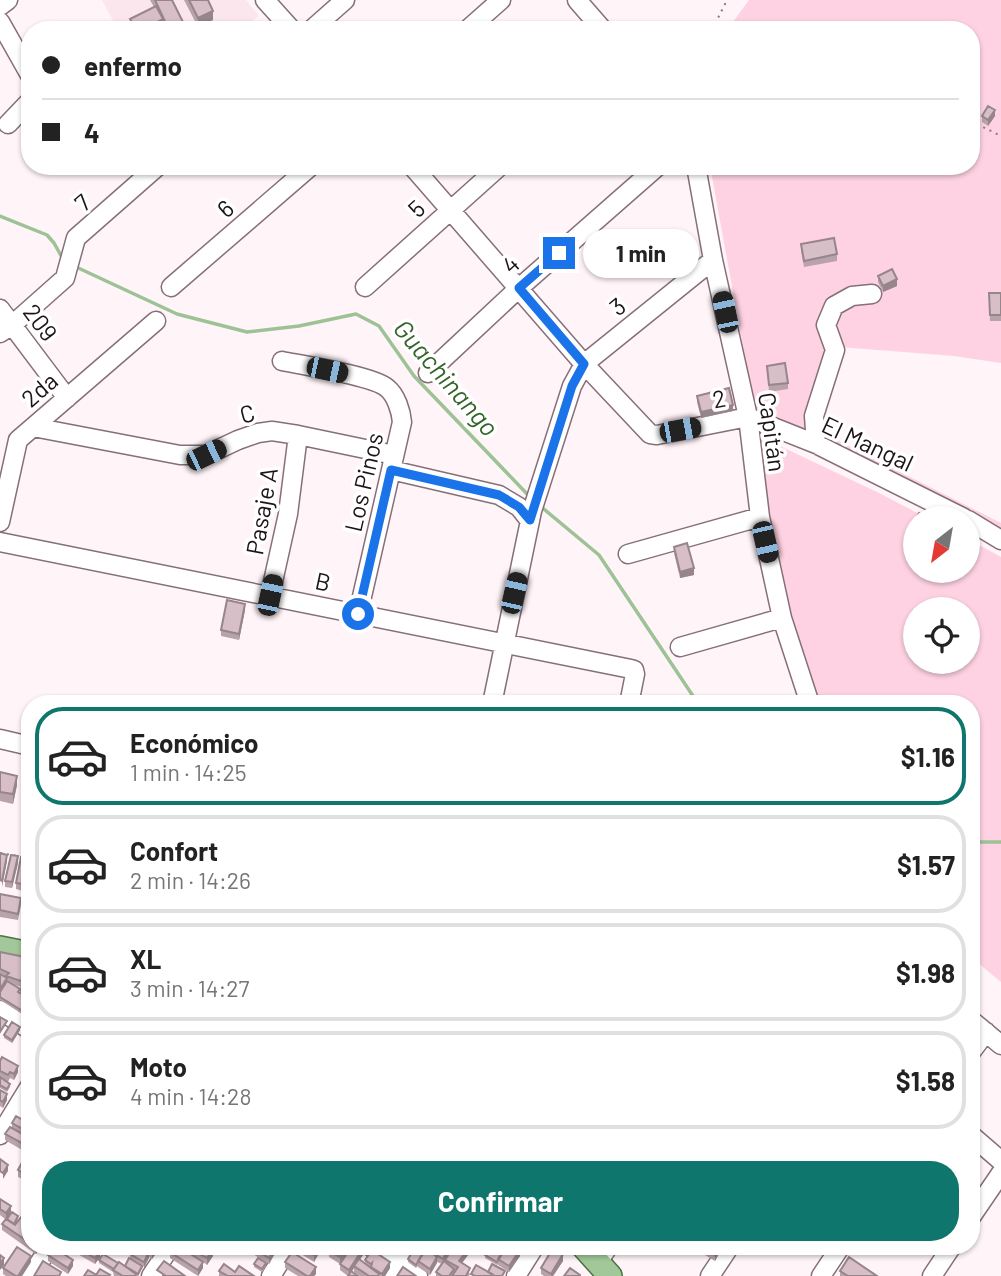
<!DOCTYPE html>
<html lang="es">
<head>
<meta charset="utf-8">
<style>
	:root { --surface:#fff; --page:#f2f2f2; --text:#222; --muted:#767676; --line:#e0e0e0; --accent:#0f766e }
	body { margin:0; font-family:Barlow,sans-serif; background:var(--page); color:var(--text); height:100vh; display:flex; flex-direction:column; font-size:26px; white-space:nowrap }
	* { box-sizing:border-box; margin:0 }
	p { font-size:23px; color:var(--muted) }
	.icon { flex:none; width:38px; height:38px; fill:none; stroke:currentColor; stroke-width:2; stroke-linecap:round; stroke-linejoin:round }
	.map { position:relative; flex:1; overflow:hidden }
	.drawer { position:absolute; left:21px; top:695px; width:959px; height:560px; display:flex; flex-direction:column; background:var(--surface); border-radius:28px; box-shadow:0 2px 5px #0004 }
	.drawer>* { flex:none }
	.banner { position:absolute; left:21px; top:21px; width:959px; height:154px; border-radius:28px; box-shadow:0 2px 5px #0004; display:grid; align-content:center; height:154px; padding:0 21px; background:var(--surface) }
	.needle { width:46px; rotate:211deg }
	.fabs { position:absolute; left:903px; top:506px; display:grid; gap:14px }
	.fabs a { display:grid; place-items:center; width:77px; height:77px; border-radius:50%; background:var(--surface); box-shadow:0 2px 5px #0004; font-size:35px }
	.end { position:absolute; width:32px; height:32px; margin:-16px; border:9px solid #1a73e8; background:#fff; box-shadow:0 0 0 4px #fff }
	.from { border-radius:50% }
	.bubble { position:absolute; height:49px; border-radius:24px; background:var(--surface); box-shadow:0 2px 5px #0004; font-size:23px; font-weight:700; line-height:49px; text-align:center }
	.car { position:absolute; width:21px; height:42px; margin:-21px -10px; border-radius:9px; box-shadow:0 0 5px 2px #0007; background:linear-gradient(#222 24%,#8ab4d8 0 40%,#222 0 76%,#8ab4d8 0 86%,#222 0) }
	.banner b { display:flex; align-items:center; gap:24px; height:66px; font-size:26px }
	.banner b+b { border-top:2px solid var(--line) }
	.banner i { width:18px; height:18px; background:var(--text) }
	ul { padding:12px 0 0; list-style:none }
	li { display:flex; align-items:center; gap:21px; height:98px; margin:0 14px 10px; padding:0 7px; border:4px solid var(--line); border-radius:28px }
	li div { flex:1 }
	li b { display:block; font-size:26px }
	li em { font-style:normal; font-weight:700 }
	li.active { border-color:var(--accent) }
	li>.icon { width:63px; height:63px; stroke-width:1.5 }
	.button { display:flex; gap:14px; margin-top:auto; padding:14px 21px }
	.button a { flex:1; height:80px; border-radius:28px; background:var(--accent); color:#fff; font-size:28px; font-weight:700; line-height:80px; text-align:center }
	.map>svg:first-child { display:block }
	.built { fill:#fbe6ed }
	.green { fill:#fed2e2; fill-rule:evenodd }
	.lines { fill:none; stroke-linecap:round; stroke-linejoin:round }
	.stream { stroke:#9dc295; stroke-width:3.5 }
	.minor-casing { stroke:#866f78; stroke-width:21 }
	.major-casing { stroke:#4b7241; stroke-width:26 }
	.path { stroke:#877d80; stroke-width:2; stroke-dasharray:2 5; stroke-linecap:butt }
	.minor { stroke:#fff; stroke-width:18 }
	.major { stroke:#a2c89a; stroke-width:23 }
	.wall { fill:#b9a3ab }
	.shaded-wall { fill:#96858b }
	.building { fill:#d7bec7; stroke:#96858b; stroke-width:2 }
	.route { stroke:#1a73e8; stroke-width:9 }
	.labels { text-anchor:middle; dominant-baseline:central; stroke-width:7; stroke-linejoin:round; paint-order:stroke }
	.street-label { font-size:24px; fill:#1d1417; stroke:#fff }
	.water-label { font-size:26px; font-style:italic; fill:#336429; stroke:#fff }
</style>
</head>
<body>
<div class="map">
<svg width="1001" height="1276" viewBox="0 0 1001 1276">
	<rect width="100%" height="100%" fill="#fff4f8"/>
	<path class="built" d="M102,0H246L259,16L239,30H118Z"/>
	<path class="green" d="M749,0H1001V363L954,356L840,347L819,431L1001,523V531L755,412L710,166H971V30H727Z
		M757,435L877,492L927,518H915V570H968V539L1001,557V982L971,957V704L815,703L794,636L762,492ZM915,609H968V662H915Z"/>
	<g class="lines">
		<path class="stream" d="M0,216L47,235L54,243L64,261
			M74,266L177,314L247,332L299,326L356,314L379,326L414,376L530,497
			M539,505L599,555L693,696L700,704
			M971,842H1001"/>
		<defs>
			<path id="minor" d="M265,0L292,30
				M577,0L603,30
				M0,6L8,0
				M0,22L30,75
				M311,30L345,0
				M467,30L501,0
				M8,124L30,101
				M412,166L584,364L650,434L657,435L748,417
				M696,166L713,260L748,417L760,517L782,618L810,704
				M171,287L311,166
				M365,287L500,166
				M0,309L67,398
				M0,333L12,325L65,278L76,238L158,166
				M282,361C302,365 374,376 387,388C396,395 401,411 402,422L358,614
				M428,373L519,288L658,166
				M748,417L816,444L964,518
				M33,427L180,455H206L238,440L258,433L272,431L298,435L394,455
				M816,444L814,416L835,350L826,325L834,306L852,296L872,294
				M391,470L499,495L519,507L530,521
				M968,520L1001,540
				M0,522L18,440L156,321
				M0,542L631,669L634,670L635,674L629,704
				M628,554L760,517
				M270,595L288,514L298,435
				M680,647L782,618
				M492,704L532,511L572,386L584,364L713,260
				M0,739L30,746
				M0,1010L30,1030
				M971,1020L1001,1045
				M971,1052L986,1032
				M0,1135L30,1086
				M971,1135L1001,1161
				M971,1217L1001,1173
				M370,1246L418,1276
				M597,1263L609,1246
				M31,1276L50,1246
				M151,1276L171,1246
				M271,1276L290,1246
				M392,1276L411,1246
				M516,1276L535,1246
				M710,1276L730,1246
				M821,1276L841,1246
				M932,1276L952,1246"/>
			<path id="major" d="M0,948L30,954
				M583,1246L610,1276"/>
		</defs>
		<use href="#minor" class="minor-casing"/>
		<use href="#major" class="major-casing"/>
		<path class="path" d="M712,30L727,0
			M977,124L1001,136
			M0,853L30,858"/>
		<use href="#minor" class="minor"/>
		<use href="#major" class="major"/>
	</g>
	<path class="wall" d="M150,0H172L187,30H165L163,26L155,30H133L130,25V19L154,7Z
		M184,0H208L213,20L198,27Z
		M982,116H995L988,126L982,122Z
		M801,244L837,254V261L804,267L801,250Z
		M878,276L897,286L883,292L878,282Z
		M989,293H1001V321H990Z
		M767,366L788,383V389L769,392Z
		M697,396L733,411L701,418L697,402Z
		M674,547L694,575L680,578L674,553Z
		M245,610L239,640L221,636V630Z
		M0,772L17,785L13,804L0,801Z
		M18,863L12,888L5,887V881Z
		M29,865L23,891L16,889V883Z
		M0,894L21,905L18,920L0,917Z
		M30,900V922L23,921V914Z
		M0,952L30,958V992L26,997L20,993V990L26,981L24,980L21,987L11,984L25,999L24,1000L30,1003L26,1016L0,1000Z
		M20,1030L12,1043L4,1038V1035Z
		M0,1061L18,1072L14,1080L10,1078L8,1082L0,1077Z
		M0,1077L10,1087L7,1092L0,1088Z
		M0,1090L7,1100L3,1108L0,1106Z
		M12,1123L30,1124L29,1154L5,1140V1134L12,1128Z
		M30,1163V1183L18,1177V1170Z
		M0,1199L18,1220L15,1225L30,1222V1246H42L36,1254L2,1230V1224L5,1219L0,1215Z
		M67,1246H101L98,1250L100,1257L95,1264L67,1248Z
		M134,1246H158V1251L152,1259L149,1257L138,1276H114L113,1272L99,1263V1260L118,1263L125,1266L130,1259V1254Z
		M180,1246H207L213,1256L207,1265L203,1262V1268L198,1276L170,1258V1252Z
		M251,1246H279L274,1253V1255L269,1264L251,1253Z
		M293,1246H314L318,1255L314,1262L293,1249Z
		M326,1246H351L340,1264L329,1257V1251L331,1249Z
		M391,1246H401L397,1253L392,1250Z
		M421,1246H464L468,1255L462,1263L470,1274L469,1276H436V1272L442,1264L437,1262L430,1275L418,1267V1266L416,1268L408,1262V1259L421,1250Z
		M507,1246H526L522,1254L520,1252V1256L509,1272L498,1265V1264L497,1265L485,1258V1255L502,1254Z
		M548,1246H560L556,1250L563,1261L553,1276H544L541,1274V1268L552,1250Z
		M638,1246H652L647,1253Z
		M690,1246H721V1250L715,1261Z
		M364,1254L360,1259L365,1264V1260L390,1268L385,1276H360L354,1272V1268L348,1276L340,1270V1264Z
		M48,1255L73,1266L68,1274L48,1261Z
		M31,1262L22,1276H6L3,1274V1268Z
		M285,1262L316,1274L314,1276H298L285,1268Z
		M254,1264L266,1266L262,1272L254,1267Z
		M219,1271L235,1272L254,1276H219Z
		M840,1271L877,1276H840Z"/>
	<path class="shaded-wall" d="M213,11V20L198,27V18Z
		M163,19V26L155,30H143Z
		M995,110V116L988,126V120Z
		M979,122V128L973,138V132Z
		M897,279V286L883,292V286Z
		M733,405V411L701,418V412Z
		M694,568V575L680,578V572Z
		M245,604V610L239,640V634Z
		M17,776V785L13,804V794Z
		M7,855V861L2,887V881Z
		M18,856V863L12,888V882Z
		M29,858V865L23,891V884Z
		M24,974V980L21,987V981Z
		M20,1027V1030L12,1043V1040Z
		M18,1066V1072L14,1080V1074Z
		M7,1094V1100L3,1108V1102Z
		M8,1165V1171L3,1179V1173Z
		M11,1206V1212L6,1220V1213Z
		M37,1246H42L36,1254V1247Z
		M157,1246H158V1251L152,1259V1253Z
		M347,1246H351L340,1264V1257Z
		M648,1246H652L647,1253Z
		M720,1246H721V1250L715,1261V1255Z
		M364,1247V1254L355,1266H354V1268L349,1276V1270Z
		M213,1249V1256L207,1265V1258Z
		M274,1249V1255L269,1264V1258Z
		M318,1249V1255L314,1262V1255Z
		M448,1249V1255L443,1265V1259Z
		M468,1249V1255L459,1267V1261Z
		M520,1250V1256L509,1272V1266Z
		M100,1251V1257L95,1264V1258Z
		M149,1252V1258L144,1268V1262Z
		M563,1254V1261L553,1276H551Z
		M31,1256V1262L22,1276H18Z
		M437,1257V1263L430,1275V1269Z
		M4,1258V1265L0,1270V1264Z
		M73,1260V1266L68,1274V1268Z
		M203,1262V1268L198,1276V1270Z
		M390,1262V1268L385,1276H382V1274Z
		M316,1267V1274L314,1276H310Z"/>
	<path class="building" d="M155,0H172L187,30H169Z
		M189,0H208L213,11L198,18Z
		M156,6L163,19L143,30H136L130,19Z
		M988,106L995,110L988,120L982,116Z
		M971,118L979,122L973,132L971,130Z
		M834,238L837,254L804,261L801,244Z
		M892,269L897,279L883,286L878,276Z
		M989,293H1001V315H990Z
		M785,363L788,383L769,385L767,366Z
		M729,388L733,405L701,412L697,396Z
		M919,513L929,518H916Z
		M687,543L694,568L680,572L674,547Z
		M227,600L245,604L239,634L221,630Z
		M0,772L17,776L13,794L0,792Z
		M0,853L7,855L2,881L0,880Z
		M11,855L18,856L12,882L5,881Z
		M21,857L29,858L23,884L16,883Z
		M0,894L21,898L18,914L0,910Z
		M25,899L30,900V915L23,914Z
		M0,952L30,958V977L24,974L21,981L6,976L9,973L0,969Z
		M0,974L7,978L0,989Z
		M27,979L30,980V988L26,994L20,990Z
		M7,981L20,989L18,992L25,996L23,999L30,1003V1008L26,1013L0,997V992Z
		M0,1017L7,1021L0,1032Z
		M12,1022L20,1027L12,1040L4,1035Z
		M2,1057L18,1066L14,1074L10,1072L8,1075L0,1071V1061Z
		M0,1077L10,1084L7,1089L0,1085Z
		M0,1090L7,1094L3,1102L0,1100Z
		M16,1116L30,1124V1133L12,1123Z
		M10,1127L30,1138L29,1147L5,1134Z
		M0,1159L8,1165L3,1173L0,1171Z
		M24,1159L30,1163V1177L18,1170Z
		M0,1199L11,1206L6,1213L0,1209Z
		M12,1212L18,1216L14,1224L7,1219Z
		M22,1216L30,1222V1243L2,1224L6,1219L15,1225Z
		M74,1246H92L100,1251L95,1258Z
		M135,1246H138L149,1252L144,1262L130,1254Z
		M142,1246H157L152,1253Z
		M173,1246H178L203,1262L198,1270L170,1252Z
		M186,1246H207L213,1249L207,1258Z
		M251,1246H269L274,1249L269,1258L251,1247Z
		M299,1246H314L318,1249L314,1255Z
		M333,1246H347L340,1257L329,1251Z
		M352,1246H361L364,1247L349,1270L340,1264Z
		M422,1246H443L448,1249L443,1259L432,1252V1253L437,1257L430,1269L418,1261L426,1248Z
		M448,1246H464L468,1249L459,1261L470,1268L466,1276H452L458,1267L445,1260L452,1249Z
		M507,1246H514L520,1250L509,1266L498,1259Z
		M700,1246H720L715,1255Z
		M17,1247L31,1256L18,1276H16L3,1268Z
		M53,1247L73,1260L68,1268L48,1255Z
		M415,1247L424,1252L416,1265L408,1259Z
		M490,1247L502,1254L497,1262L485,1255Z
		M553,1248L563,1254L551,1274L541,1268Z
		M372,1250L390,1262L382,1274L371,1267L372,1263L371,1264L365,1260Z
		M292,1252L316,1267L310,1276H307L285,1262Z
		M103,1254L118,1263L114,1269L99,1260Z
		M0,1255L4,1258L0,1264Z
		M849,1257L877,1276H848L840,1271Z
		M129,1258L142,1266L138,1274L125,1266Z
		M258,1258L266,1263L262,1269L254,1264Z
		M359,1259L379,1274L378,1276H369L354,1266Z
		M43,1261L61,1272L59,1276H34Z
		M164,1261L185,1276H166L157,1270Z
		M444,1261L454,1269L449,1276H442L436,1272Z
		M119,1262L136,1274L135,1276H123L113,1270Z
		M224,1264L235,1272L239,1266L254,1276H228L219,1271Z
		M492,1264L505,1271L502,1276H495L488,1272Z
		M476,1265L492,1274L491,1276H475L471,1274Z
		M403,1267L416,1276H397Z
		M570,1268L580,1275V1276H564Z
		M100,1269L110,1275L109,1276H98L96,1275Z
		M88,1270L98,1276H84Z
		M351,1271L358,1276H348Z"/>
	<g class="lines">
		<path class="route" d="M358,614L391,470L499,495L519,507L530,520L572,386L584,364L519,288L559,253"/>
	</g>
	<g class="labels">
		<g class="street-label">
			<text transform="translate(82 202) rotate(-41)">7</text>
			<text transform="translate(225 208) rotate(-41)">6</text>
			<text transform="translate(416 208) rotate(-42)">5</text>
			<text transform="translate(510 264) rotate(-42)">4</text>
			<text transform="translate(617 306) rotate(-39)">3</text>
			<text transform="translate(41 322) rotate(53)">209</text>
			<text transform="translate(39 389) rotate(-41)">2da</text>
			<text transform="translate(719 398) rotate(-10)">2</text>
			<text transform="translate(247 413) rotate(-15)">C</text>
			<text transform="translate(773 432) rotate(82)">Capitán</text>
			<text transform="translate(868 443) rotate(25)">El Mangal</text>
			<text transform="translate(363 482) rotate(-77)">Los Pinos</text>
			<text transform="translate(261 511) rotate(-80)">Pasaje A</text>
			<text transform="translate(323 581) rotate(12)">B</text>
		</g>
		<g class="water-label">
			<text transform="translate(447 377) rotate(49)">Guachinango</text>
		</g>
	</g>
</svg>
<div class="fabs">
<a><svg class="needle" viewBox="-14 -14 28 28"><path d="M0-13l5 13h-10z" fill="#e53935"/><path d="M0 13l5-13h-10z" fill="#767676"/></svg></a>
<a><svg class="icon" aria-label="locate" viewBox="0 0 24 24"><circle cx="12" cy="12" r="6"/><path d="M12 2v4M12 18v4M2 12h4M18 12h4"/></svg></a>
</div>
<i class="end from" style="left:358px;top:614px"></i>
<i class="end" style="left:559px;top:253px"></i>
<div class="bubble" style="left:583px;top:229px;width:116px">1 min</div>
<i class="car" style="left:725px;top:312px;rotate:348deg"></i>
<i class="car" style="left:327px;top:370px;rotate:102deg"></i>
<i class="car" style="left:680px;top:430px;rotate:80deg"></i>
<i class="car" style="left:206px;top:455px;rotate:64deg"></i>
<i class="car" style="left:765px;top:542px;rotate:167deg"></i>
<i class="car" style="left:514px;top:593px;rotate:13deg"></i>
<i class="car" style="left:270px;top:595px;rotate:12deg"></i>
<div class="banner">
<b><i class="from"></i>enfermo</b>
<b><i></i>4</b>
</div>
<section class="drawer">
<ul>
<li class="active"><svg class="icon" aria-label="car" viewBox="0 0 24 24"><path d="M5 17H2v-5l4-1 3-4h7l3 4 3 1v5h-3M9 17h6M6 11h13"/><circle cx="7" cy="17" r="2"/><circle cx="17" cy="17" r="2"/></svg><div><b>Económico</b><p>1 min · 14:25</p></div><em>$1.16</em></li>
<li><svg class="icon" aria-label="car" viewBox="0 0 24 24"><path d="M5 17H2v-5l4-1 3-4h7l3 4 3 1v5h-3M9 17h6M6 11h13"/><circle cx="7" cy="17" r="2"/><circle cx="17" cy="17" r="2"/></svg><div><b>Confort</b><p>2 min · 14:26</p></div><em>$1.57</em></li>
<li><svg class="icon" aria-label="car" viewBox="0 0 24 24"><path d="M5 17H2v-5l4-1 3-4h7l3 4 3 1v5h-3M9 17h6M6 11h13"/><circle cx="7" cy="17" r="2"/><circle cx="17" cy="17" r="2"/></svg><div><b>XL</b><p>3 min · 14:27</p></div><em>$1.98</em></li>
<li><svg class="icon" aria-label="car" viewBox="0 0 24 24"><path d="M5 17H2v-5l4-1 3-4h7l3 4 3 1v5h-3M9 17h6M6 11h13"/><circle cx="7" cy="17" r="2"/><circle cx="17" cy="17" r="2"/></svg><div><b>Moto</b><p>4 min · 14:28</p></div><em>$1.58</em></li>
</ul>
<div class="button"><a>Confirmar</a></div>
</section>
</div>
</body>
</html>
